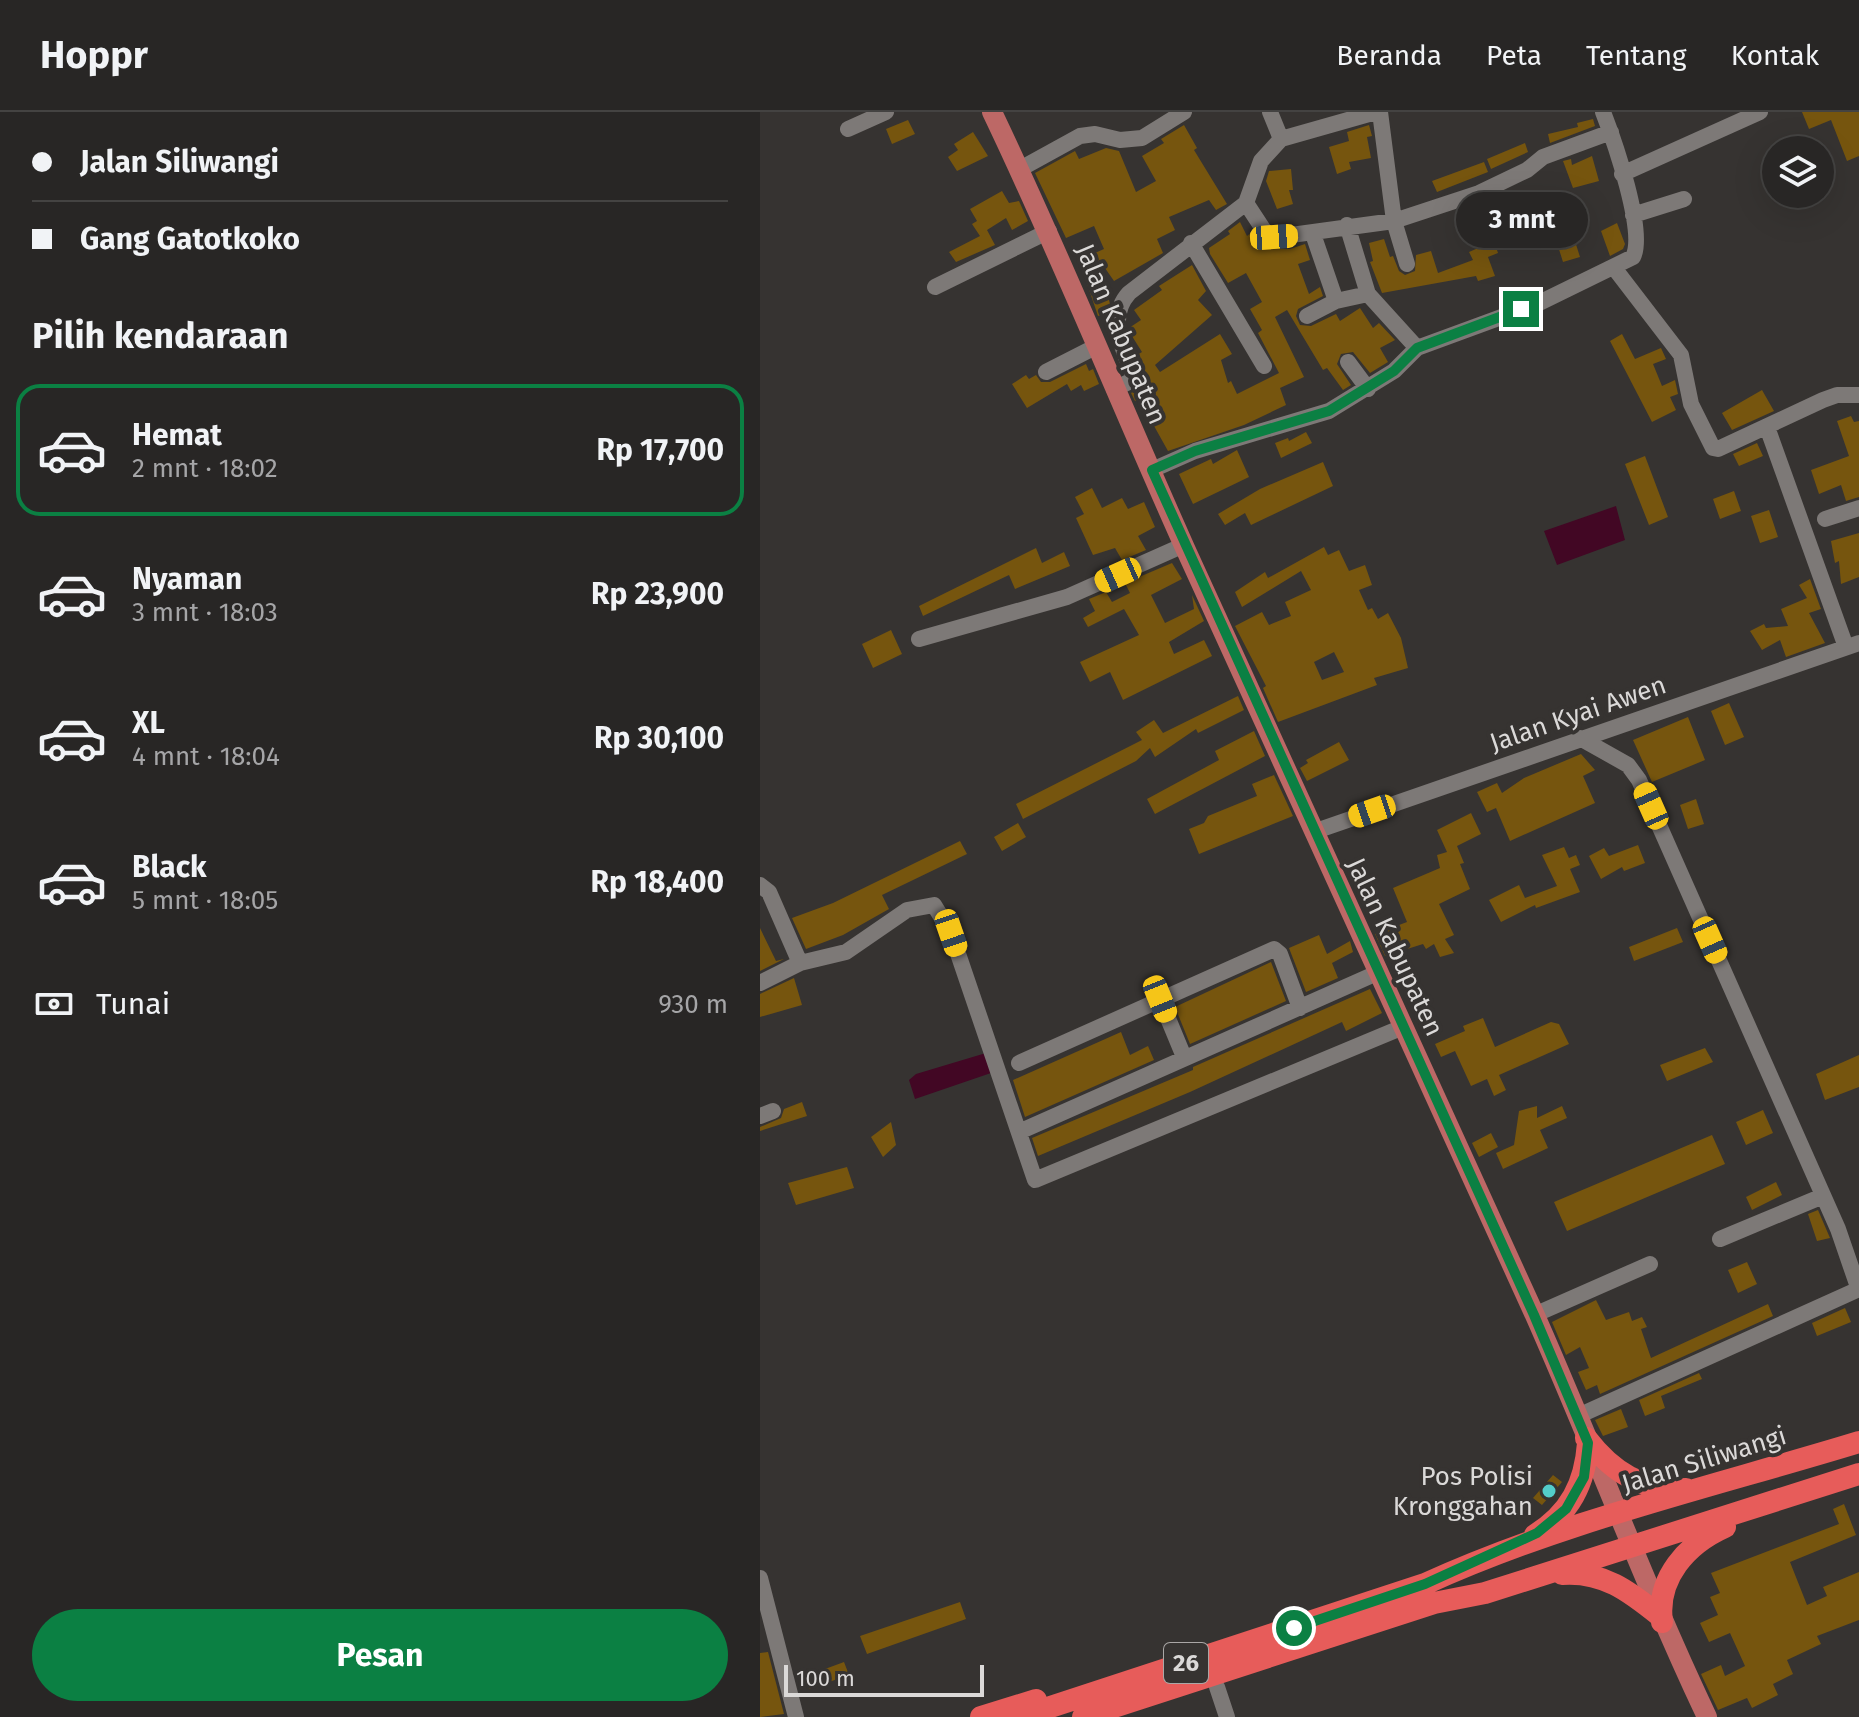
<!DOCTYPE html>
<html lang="id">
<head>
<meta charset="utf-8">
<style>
	:root { --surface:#282625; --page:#302e2d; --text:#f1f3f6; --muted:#a5a5a7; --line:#444342; --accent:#0b8043 }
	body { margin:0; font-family:"Fira Sans",sans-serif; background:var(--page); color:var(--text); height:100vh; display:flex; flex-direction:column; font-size:30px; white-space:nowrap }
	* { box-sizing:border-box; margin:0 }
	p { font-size:26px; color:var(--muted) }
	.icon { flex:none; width:44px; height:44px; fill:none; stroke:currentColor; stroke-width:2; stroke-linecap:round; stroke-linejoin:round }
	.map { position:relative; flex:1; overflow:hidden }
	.side { display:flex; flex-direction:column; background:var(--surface); width:760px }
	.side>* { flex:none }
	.top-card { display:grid; align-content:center; height:176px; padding:0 32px; background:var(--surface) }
	.buttons { position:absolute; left:1002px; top:24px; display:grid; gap:16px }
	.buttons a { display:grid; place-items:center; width:72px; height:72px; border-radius:50%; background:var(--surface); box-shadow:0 8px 32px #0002,0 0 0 2px var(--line); font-size:40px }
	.scale { position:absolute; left:24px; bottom:20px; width:200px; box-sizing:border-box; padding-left:8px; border:4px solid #dbd9d8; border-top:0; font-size:22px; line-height:28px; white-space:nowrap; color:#dbd9d8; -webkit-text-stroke:6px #363331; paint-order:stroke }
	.end { position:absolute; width:36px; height:36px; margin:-18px; border:10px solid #0b8043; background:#fff; box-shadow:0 0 0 4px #fff }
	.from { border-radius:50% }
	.bubble { position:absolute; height:56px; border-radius:28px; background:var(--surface); box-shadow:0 8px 32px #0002,0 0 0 2px var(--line); font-size:26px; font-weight:700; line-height:56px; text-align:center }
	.car { position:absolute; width:24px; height:48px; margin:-24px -12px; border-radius:10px; box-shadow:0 0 6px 2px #0007; background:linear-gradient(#f5c518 24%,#345 0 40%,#f5c518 0 76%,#345 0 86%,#f5c518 0) }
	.top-card b { display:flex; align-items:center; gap:28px; height:76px; font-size:30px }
	.top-card b+b { border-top:2px solid var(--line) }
	.top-card i { width:20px; height:20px; background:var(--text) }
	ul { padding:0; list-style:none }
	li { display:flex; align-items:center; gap:24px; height:132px; margin:0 16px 12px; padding:0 16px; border:4px solid transparent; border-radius:24px }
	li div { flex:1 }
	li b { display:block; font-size:30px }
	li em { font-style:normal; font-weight:700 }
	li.active { border-color:var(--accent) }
	li>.icon { width:72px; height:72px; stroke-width:1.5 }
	h2 { padding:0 32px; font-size:36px; line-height:96px }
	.pay { display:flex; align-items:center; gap:20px; height:88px; padding:0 32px; font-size:30px }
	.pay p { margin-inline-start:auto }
	.action { display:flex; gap:16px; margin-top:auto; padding:16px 32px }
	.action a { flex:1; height:92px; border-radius:48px; background:var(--accent); color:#fff; font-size:32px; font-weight:700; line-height:92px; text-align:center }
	header { display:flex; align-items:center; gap:48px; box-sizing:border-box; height:112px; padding:0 40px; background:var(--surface); border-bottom:2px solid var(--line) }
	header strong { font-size:38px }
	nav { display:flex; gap:44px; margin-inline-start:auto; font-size:28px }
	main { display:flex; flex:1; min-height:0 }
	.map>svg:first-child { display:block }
	.water { fill:#420724 }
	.building { fill:#76550e; fill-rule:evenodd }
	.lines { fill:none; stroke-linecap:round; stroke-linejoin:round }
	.minor { stroke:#7d7977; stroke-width:16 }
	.major { stroke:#bd6866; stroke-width:20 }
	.highway { stroke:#e75c5a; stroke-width:22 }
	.route { stroke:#0b8043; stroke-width:10 }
	.poi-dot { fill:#53cdca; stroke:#363331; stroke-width:3 }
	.labels { text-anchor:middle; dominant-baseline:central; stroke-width:8; stroke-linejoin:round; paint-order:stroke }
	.shield { fill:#363331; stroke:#aaa7a6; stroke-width:2 }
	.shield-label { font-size:24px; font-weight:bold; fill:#dbd9d8 }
	.street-label { font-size:26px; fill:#dbd9d8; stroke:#363331 }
	.poi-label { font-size:26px; fill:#dbd9d8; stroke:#363331; text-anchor:end }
</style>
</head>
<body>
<header>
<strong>Hoppr</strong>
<nav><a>Beranda</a><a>Peta</a><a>Tentang</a><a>Kontak</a></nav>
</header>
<main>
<section class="side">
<div class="top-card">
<b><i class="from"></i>Jalan Siliwangi</b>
<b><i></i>Gang Gatotkoko</b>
</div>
<h2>Pilih kendaraan</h2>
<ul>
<li class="active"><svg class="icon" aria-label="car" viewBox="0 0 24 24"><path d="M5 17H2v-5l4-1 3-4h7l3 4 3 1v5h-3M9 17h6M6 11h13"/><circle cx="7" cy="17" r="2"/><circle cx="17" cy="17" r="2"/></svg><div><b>Hemat</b><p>2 mnt · 18:02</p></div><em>Rp 17,700</em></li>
<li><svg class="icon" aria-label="car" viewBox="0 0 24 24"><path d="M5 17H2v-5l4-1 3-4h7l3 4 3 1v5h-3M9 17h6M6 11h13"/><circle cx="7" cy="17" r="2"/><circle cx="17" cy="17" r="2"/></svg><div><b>Nyaman</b><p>3 mnt · 18:03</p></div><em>Rp 23,900</em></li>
<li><svg class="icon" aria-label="car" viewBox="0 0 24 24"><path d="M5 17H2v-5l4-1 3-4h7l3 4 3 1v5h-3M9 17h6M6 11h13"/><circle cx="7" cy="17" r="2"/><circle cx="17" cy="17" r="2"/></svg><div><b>XL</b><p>4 mnt · 18:04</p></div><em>Rp 30,100</em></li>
<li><svg class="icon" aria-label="car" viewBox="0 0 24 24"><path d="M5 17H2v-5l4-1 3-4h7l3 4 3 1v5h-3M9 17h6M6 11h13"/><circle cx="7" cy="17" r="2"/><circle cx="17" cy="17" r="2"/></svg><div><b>Black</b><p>5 mnt · 18:05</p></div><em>Rp 18,400</em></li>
</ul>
<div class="pay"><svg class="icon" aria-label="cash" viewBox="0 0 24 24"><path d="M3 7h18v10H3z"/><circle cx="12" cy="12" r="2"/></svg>Tunai<p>930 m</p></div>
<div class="action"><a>Pesan</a></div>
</section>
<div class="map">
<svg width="1099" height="1605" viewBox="0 0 1099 1605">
	<rect width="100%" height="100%" fill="#363331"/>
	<path class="water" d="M856,394L865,428L797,453L784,419Z
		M226,941L231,961L155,987L149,968L156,962Z"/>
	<path class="building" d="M1042,0H1099V44L1087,49L1071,8L1049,17Z
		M833,7L835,14L790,31L788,22L818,15L817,11Z
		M148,8L155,22L132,32L126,17Z
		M424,13L437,36L434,38L467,92L456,98L449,88L409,105L415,118L397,127L403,141L354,169L338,146L350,192L348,201L338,204L319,148L344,137L334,114L306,126L275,61L315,39L319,47L346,36L359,39L376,80L396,69L382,44L404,31L401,27Z
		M609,13L612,24L607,25L611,46L589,50L591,57L577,62L569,35L589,29L587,20Z
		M213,20L228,44L197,59L188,45L198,38L194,32Z
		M765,31L768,40L731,57L727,47Z
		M832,44L839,69L813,76L803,49L811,47L812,53Z
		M724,50L728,60L677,80L672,69Z
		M531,57L533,78H529L533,92L517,97L506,69L509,59Z
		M242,79L249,91L259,89L268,109L252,118L246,106L227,118L235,133L196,150L189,140L220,124L212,112L217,109L210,97Z
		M480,110L487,124L492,120L505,136L530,137L545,132L550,148L538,152L549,182L560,175L563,184L538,197L536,204L540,213L551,214L576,202L580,209L600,196L613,216L619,211L635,228L620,236L628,250L610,261L593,240L581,242L577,252L591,273L583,278L567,256L563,258L527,198L515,205L544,265L520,276L526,293L484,313L408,339L379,287L375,289L371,281L383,274L388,266L377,243L382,240L370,221L369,216L381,208L374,198L402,178L399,174L432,153L446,179L438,188L452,203L395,253L400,260L460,222L472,242L461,248L468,271L471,269L477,282L519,261L498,221L502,218L490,197L502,190L486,161L468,171L450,142L449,136L470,122L468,119Z
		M857,111L865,132L863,137L850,144L841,119Z
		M814,126L820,145L803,150L797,131Z
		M624,127L630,145L633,144L639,159L645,163L655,159L656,143L671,139L678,161L713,148L709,140L734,129L738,141L728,145L735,164L718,169L716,164L622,181L610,150L613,149L609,131Z
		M862,222L875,247L901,236L906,247L893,252L902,274L915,268L918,282L910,285L916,298L892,310L850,229Z
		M326,252L329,259L333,257L339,272L324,279L321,273L311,279L307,272L267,296L252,272L266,263L269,267L276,263L281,270H290Z
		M1002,278L1014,299L972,318L962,301Z
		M1091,304L1094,310L1099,309V385L1086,389L1081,373L1059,382L1051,358L1089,344L1077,309Z
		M546,320L552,331L521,346L515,331L528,326L529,329Z
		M997,331L1003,344L979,354L973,342Z
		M477,338L489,365L433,392L419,362L451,347L453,352Z
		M885,344L908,405L889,413L865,352Z
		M563,350L573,374L491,413L485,401L465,413L458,402L500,377Z
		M332,376L342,396L362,386L368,397L384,390L395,415L378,424L386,438L362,448L355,436L333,443L316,406L324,402L315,385Z
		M974,379L981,399L960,407L953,387Z
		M1009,398L1018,425L1000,431L991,404Z
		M1099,421V465L1081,472L1079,449L1075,451L1071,429Z
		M564,435L568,443L579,438L589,459L605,453L612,473L599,478L608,498L612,496L618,507L628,501L641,526L648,556L614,566L617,573L518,610L503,576L506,574L475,514L502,500L509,513L531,504L525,490L551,478L541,459L482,495L475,480L505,460L508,466ZM574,540L584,560L562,568L554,550Z
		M276,436L282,451L304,440L310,454L255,477L249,463L163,504L159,494Z
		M412,451L422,467L391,483L405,511L434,497L432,483L444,509L409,530L414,542L444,528L452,544L363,588L350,560L330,570L320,550L379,523L364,497L328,515L323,506L335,499L329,487L346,480L352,490L370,481L365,471Z
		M1050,467L1061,497L1049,501L1065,531L1026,545L1020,528L1002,538L990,519L1004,512L1006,516L1028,514L1021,497L1047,486L1039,473Z
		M131,518L142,542L113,556L102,532Z
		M478,584L484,598L438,621L436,617L395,645L390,636L376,649L263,707L256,692L382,628L376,620L394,608L403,621Z
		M969,591L984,625L965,633L951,599Z
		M928,605L945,648L892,670L873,628Z
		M494,619L505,644L395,702L387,687L459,648L455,639Z
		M579,630L589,648L547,669L540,656L548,651L546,648Z
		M821,642L835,658L823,664L835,691L750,729L736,696L727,700L717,680L737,671L742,681L764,666Z
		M514,663L533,704L439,742L429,717L444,711L448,704L497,684L492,672Z
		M936,687L944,712L928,717L920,693Z
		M711,701L721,722L697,734L704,751L700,752L710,777L679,792L694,823L685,827L694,841L680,845L674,832L666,837L663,832L625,844L615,822L647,810L633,776L680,756L677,743L687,740L677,718Z
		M258,711L266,725L242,739L234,725Z
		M200,729L207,742L122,783L129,797L83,823L46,837L32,806L73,791Z
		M878,733L885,751L864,759L862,755L841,767L829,744L844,736L849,744Z
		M804,735L809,746L816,743L820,753L810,757L820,780L776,796L775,793L741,810L729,788L759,773L765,786L797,774L782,743Z
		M0,816L16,849L24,847L0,859Z
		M917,816L923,830L874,849L869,835Z
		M559,823L567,842L590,829L593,840L572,851L578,866L546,880L529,836Z
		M511,850L526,889L430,932L415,895Z
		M34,866L42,893L0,905V882Z
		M610,877L622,901L586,919L582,910L430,980L278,1044L272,1026L433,958V955Z
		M723,906L735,935L791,910L799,912L809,932L739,963L746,978L734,984L727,967L711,974L695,939L681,945L675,932L705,919L703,914Z
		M361,920L370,943L388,934L394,948L265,1005L253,968Z
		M945,936L953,950L907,969L900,953Z
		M1099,943V975L1065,988L1056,962Z
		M42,990L47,1004L0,1019V1015L21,1006L24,997Z
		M777,994V1006L802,994L807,1006L780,1018L788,1036L743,1057L736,1041L754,1033L759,999Z
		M1003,998L1013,1021L986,1033L976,1010Z
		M131,1010L136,1033L123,1045L111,1025Z
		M731,1021L738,1035L719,1045L712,1031Z
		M952,1023L965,1052L807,1119L794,1090Z
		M87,1055L94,1076L36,1093L28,1071Z
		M1016,1070L1022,1083L992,1098L986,1085Z
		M1058,1098L1070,1126L1057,1129L1048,1102Z
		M987,1150L997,1172L978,1181L968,1158Z
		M836,1188L846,1208L869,1200L872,1209L882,1205L887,1215L881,1217L891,1246L1008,1192L1013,1204L840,1282L837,1273L826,1278L818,1260L829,1256L820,1235L806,1243L792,1210Z
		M1085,1196L1091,1210L1057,1224L1052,1211Z
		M939,1261L942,1267L901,1284L905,1296L885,1304L879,1288Z
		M861,1297L868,1315L843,1324L835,1308Z
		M793,1363L802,1370L782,1393L773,1386Z
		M1084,1392L1096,1423L1030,1450L1047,1493L1067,1484L1063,1475L1099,1460V1508L1057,1524L1061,1532L1027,1548L1033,1562L1013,1572L1018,1583L992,1596L987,1586L958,1598L941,1562L961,1553L965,1564L985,1554L970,1521L949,1530L940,1511L958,1503L950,1485L960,1481L951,1461L1079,1412L1073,1397Z
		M200,1490L206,1507L107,1542L100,1524Z
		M8,1540L24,1602L0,1605V1541Z
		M84,1550L89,1563L49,1577L46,1564Z"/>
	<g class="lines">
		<path class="minor" d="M510,0L521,27
			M620,0L634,109L647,152
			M88,17L126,0
			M260,57L320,24L335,22L360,28L382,26L424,0
			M862,62L1000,0
			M486,91L509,126L634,109L719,81L767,58L783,45L851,20
			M873,103L924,87
			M587,113L608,182L657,236
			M553,122L576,189
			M431,131L504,254
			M855,157L921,243L931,292L953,336L958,337L1063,288L1077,283H1099
			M175,175L289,119
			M547,204L576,189L608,182
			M588,250L608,277
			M286,260L337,234
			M354,277L375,267C364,240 346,206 369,181L486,91L501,49L521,27L616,0
			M1007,315L1086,535
			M392,358L435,339L569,299L634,259L657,236L777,192L873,145C886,120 854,28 843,0
			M1065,407L1099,396
			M159,527L307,485L424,433
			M820,626L868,653L879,668L1078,1117L1099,1178
			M553,720L1099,531
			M0,773L9,780L40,851
			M0,871L40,851L86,840L147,798L174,793L191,821L275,1068L643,915
			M400,887L424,945
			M259,951L514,837L520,842L540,896
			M0,1004L13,999
			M259,1020L617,861
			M960,1127L1063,1084
			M774,1203L890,1152
			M818,1304L1099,1177
			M0,1466L36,1605
			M457,1575L467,1605"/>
		<path class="major" d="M232,0C301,144 360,291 425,436C540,691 658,944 773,1199C833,1334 884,1472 947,1605"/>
		<path class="highway" d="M826,1326C852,1360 882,1379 926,1377
			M775,1423C810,1401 825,1372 828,1331
			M802,1462C843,1459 869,1479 900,1504
			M902,1510C896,1466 927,1432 965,1415
			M221,1605L276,1588
			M260,1605L665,1472C803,1409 955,1374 1099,1330
			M323,1605L674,1491L725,1481L1099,1362"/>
	</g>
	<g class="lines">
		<path class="route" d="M534,1516L665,1472L777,1421L806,1397L824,1365L828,1331L774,1203L392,358L435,339L569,299L634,259L657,236L761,197"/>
	</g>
	<circle class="poi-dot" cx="789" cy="1379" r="8"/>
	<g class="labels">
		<rect class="shield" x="404" y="1531" width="44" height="40" rx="6"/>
		<g class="shield-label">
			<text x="426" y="1551">26</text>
		</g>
		<g class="street-label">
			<text transform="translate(361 222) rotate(67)">Jalan Kabupaten</text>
			<text transform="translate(818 602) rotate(-19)">Jalan Kyai Awen</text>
			<text transform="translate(635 835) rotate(65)">Jalan Kabupaten</text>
			<text transform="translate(944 1348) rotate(-17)">Jalan Siliwangi</text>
		</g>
		<g class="poi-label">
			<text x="773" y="1364">Pos Polisi<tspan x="773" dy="30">Kronggahan</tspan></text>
		</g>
	</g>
</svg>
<div class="buttons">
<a><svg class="icon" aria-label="layers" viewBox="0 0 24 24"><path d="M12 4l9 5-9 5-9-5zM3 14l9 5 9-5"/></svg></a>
</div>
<div class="scale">100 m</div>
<i class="end from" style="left:534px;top:1516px"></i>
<i class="end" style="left:761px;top:197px"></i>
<div class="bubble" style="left:696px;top:80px;width:132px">3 mnt</div>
<i class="car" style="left:514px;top:125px;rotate:86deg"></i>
<i class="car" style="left:358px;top:463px;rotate:246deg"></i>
<i class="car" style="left:891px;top:694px;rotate:336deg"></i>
<i class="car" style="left:612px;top:699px;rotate:251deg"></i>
<i class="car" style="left:191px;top:821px;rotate:161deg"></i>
<i class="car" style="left:950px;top:828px;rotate:156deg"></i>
<i class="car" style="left:400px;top:887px;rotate:158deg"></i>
</div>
</main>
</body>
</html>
